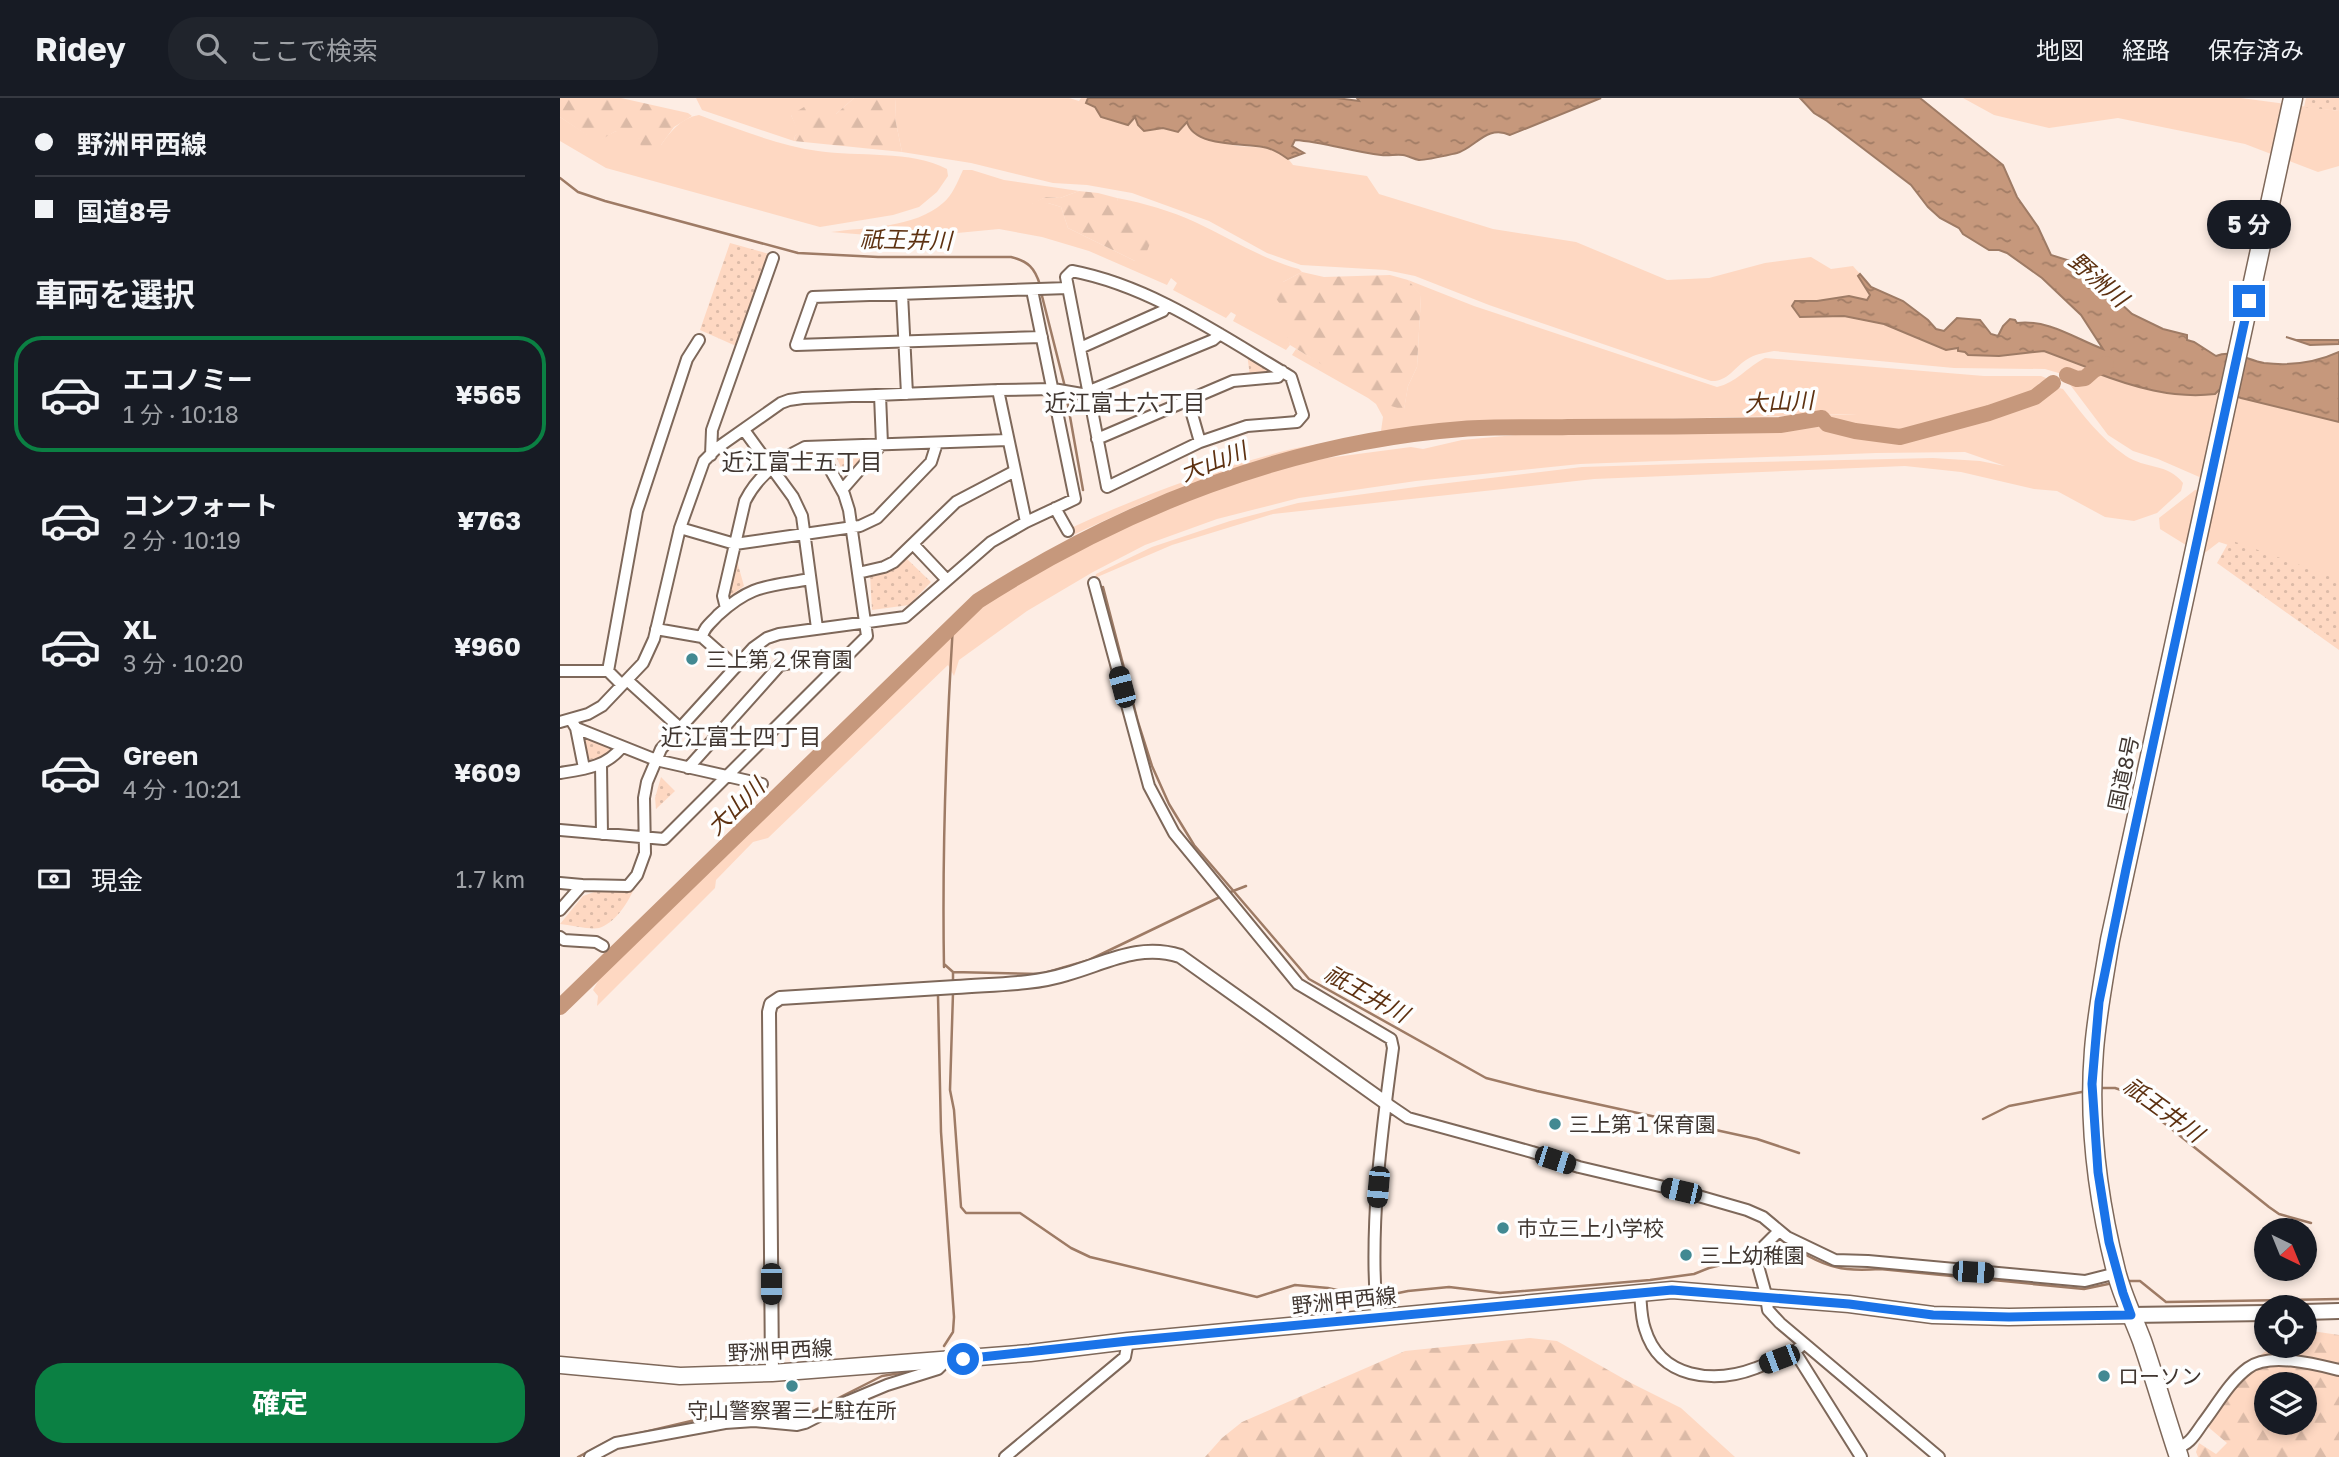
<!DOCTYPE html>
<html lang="ja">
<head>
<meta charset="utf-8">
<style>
	:root { --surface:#171b24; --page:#20242c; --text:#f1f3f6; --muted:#9ea1a6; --line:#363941; --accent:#0b8043 }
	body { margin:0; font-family:"Golos Text","Noto Sans JP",sans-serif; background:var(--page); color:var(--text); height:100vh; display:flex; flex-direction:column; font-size:26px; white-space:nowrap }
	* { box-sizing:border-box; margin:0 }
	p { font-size:23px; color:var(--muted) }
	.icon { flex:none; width:38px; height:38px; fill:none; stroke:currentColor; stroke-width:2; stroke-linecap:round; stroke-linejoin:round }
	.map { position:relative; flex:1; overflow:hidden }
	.panel { display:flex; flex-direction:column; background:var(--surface); width:560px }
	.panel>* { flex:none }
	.guide { display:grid; align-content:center; height:154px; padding:0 35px; background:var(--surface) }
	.needle { width:46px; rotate:137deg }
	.buttons { position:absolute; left:1694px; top:1120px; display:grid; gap:14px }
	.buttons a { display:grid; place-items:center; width:63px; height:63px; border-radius:50%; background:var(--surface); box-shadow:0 4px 10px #0003; font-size:35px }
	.end { position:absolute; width:32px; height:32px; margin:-16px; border:9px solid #1a73e8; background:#fff; box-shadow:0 0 0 4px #fff }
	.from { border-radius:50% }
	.bubble { position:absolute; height:49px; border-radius:24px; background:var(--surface); box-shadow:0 4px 10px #0003; font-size:23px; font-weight:700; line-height:49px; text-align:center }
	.car { position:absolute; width:21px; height:42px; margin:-21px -10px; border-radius:9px; box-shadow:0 0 5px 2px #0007; background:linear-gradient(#222 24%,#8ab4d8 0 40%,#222 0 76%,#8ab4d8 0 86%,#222 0) }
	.guide b { display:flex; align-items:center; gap:24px; height:66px; font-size:26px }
	.guide b+b { border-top:2px solid var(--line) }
	.guide i { width:18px; height:18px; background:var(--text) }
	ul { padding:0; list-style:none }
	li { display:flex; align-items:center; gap:21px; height:116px; margin:0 14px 10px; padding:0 21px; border:4px solid transparent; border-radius:28px }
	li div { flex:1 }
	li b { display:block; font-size:26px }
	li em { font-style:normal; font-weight:700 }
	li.current { border-color:var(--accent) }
	li>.icon { width:63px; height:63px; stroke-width:1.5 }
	h2 { padding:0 35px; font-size:32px; line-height:84px }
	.pay { display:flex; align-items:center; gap:18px; height:77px; padding:0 35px; font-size:26px }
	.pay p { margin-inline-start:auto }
	.action { display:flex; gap:14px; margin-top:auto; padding:14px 35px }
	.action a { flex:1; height:80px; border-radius:28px; background:var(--accent); color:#fff; font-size:28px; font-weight:700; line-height:80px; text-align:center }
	header { display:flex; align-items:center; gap:42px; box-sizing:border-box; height:98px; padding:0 35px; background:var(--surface); border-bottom:2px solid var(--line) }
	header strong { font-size:33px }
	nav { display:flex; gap:38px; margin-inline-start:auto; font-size:24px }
	.search { width:490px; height:63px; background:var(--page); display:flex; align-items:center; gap:18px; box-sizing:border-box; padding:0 24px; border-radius:28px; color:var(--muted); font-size:26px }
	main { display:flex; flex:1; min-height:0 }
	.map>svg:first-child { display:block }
	.grass { fill:#fed8c2 }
	.forest { fill:url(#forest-firs); fill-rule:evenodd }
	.park { fill:url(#park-dots) }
	.water { fill:url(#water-ripples); stroke:#9e7b65; stroke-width:2 }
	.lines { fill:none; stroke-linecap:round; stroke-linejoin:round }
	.stream { stroke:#9e7b65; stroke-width:2.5 }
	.river { stroke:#c6987c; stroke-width:16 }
	.minor-casing { stroke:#7e685a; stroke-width:14 }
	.tertiary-casing { stroke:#7e685a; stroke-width:16 }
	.secondary-casing { stroke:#7e685a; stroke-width:18 }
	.primary-casing { stroke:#7e685a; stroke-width:19 }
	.trunk-casing { stroke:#7e685a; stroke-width:21 }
	.minor { stroke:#fff; stroke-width:10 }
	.tertiary { stroke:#fff; stroke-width:12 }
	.secondary { stroke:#fff; stroke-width:14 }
	.primary { stroke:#fff; stroke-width:16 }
	.trunk { stroke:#fff; stroke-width:18 }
	.route { stroke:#1a73e8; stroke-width:9 }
	.poi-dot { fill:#428992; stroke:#fefefe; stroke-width:2.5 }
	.labels { text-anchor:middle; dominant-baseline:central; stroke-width:7; stroke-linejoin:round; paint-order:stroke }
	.poi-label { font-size:21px; fill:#403630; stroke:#fefefe; text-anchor:start }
	.street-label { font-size:21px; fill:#403630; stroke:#fefefe }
	.water-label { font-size:23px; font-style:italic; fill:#5d3111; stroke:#fefefe }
	.neighbourhood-label { font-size:23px; fill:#403630; stroke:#fefefe }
</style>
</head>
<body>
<header>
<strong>Ridey</strong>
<div class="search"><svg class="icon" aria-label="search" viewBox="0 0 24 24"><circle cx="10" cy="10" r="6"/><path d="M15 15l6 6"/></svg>ここで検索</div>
<nav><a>地図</a><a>経路</a><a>保存済み</a></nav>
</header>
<main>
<section class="panel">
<div class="guide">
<b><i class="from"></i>野洲甲西線</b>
<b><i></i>国道8号</b>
</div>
<h2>車両を選択</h2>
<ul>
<li class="current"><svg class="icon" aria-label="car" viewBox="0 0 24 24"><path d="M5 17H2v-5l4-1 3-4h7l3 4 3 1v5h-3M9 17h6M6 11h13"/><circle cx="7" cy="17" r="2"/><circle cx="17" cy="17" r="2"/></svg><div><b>エコノミー</b><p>1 分 · 10:18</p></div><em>¥565</em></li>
<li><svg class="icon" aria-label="car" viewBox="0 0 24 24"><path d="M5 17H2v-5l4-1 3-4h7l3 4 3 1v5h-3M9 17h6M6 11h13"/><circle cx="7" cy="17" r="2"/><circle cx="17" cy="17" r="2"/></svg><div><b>コンフォート</b><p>2 分 · 10:19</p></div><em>¥763</em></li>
<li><svg class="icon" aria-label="car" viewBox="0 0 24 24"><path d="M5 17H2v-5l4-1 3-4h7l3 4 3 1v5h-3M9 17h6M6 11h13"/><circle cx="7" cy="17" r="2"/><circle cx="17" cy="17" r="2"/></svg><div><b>XL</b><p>3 分 · 10:20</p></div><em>¥960</em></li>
<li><svg class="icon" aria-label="car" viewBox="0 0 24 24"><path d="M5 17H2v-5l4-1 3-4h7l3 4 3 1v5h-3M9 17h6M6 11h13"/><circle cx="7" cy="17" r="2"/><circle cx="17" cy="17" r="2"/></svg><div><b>Green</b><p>4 分 · 10:21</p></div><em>¥609</em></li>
</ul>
<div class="pay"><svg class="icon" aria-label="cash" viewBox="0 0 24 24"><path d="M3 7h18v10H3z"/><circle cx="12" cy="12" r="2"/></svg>現金<p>1.7 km</p></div>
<div class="action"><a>確定</a></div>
</section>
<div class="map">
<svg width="1779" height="1359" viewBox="0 0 1779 1359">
	<defs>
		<pattern id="forest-firs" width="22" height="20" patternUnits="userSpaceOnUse" patternTransform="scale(1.75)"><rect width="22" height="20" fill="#fed8c2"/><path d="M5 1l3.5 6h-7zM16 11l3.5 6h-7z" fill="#dbbaa7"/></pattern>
		<pattern id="park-dots" width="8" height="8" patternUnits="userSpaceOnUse" patternTransform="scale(1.75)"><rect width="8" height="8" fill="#fed8c2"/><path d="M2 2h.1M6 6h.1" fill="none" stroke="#dbbaa7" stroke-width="1.8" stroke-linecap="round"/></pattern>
		<pattern id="water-ripples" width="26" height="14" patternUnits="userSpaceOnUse" patternTransform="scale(1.75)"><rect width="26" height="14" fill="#c6987c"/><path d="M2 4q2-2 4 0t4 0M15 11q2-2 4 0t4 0" fill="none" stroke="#a27d66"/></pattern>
	</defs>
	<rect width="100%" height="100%" fill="#fdede4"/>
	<path class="grass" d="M136,0H294L276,16L231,17L239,34L235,38L234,43L142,12Z
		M336,0H509L519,3L521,0H528L526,5L535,9L541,19L567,27L575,18L584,33L603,30L618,34L627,23C638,30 649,39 661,44C685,54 716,41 733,67L807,78L819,96L933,131L1016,144L1107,182L1149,180L1205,165L1251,159L1271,171L1293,168L1300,176L1298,178L1310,197L1307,202L1289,198L1257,203H1235L1240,219L1284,218L1324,226L1386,252L1398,249L1439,258L1484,253L1530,270C1522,283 1516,274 1506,275L1513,284L1534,274C1572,289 1614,301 1654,296L1658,292L1681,300L1779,324V483L1659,444L1642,457L1600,431L1599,420L1635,392L1660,388L1598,361L1573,353L1548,337L1502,276L1485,271L1394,270L1214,253C1203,255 1195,256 1186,262C1174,270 1167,284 1151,283L929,207L855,178L826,172L741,167L707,155L649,123L572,95L527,87L493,85L411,65L342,54L335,20Z
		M1403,0H1681L1779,13V68L1758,74L1685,46L1558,20L1489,30L1434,17Z
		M139,17C178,31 217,47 258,53C298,59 351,52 387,71L388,78L377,94L359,109L333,117L260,129L46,70L0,43V19L37,43L56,33L101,47C111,33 121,20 139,17Z
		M403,72H412L444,82L519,93L500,100L486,99L472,106L488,105L501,109L508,130L575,163L557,100C584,105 611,113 635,124C669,140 702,161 739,171L742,174L723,184L722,209L730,247L726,252L673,223L676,217L671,214L666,220L613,192L617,185L611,180L607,187L529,153L482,139L439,131L345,140L271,134C308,129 354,130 383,105C392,98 398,83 403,72Z
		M848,182L914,208L1157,289C1176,285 1187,269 1205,260L1424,278H1481L1491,282L1479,285L1477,291L1485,299L1499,290L1503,291C1522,316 1540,340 1566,358C1585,371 1608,365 1623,385L1621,393L1597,415L1574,423L1545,419L1497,393L1474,391L1401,374L1345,368L1034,381L713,416L612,447L535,480L536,476L592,449L670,423L738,405L863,388L1022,369L1151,365L1373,360L1420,363L1445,368L1405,354L1316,355L1020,366L856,383L739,400L657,421L585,447L533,474L467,513L399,562L394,578L388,567L208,740L193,744L156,782L155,790L37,908L38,898L33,892L58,848L314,594L384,529L488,457L549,425L619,397L706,371L760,361L851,349L863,351L902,342L1064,327L1297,316L1019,323L741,356L671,373L587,403L513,437L511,430C582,397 656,370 732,351C758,345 786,344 812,340L821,333L823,319L816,306L808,300L732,257L736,251L844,311L848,288L857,269L861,198Z"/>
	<path class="forest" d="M0,0H61L128,15L132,18L114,29L101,47L89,53L81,49L79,40L63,41L56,33L37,44L0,19Z
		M294,0H336L335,20L342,54L234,43L235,38L238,34L231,17L252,4L276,16Z
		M519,93L538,95L557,100L558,103L587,126L594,136L587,153L575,163L508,130L501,109L488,105L475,110L472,105L486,99L500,100Z
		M742,174L764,179L830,177L848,182L861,197L857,269L848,288L844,312L828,307L730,247L725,231L715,225L722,209L713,196L723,184Z
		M1745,1232L1779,1237V1359H1638L1636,1354L1639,1345L1656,1356L1667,1345L1647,1328L1692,1263L1713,1248H1745ZM1706,1286H1745V1325H1706Z
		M970,1240L997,1243L1071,1285L1121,1310L1175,1359H645L662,1340L682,1324L845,1253Z"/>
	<path class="park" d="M1746,0H1779V13L1744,9Z
		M170,145L209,156L176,248L140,232Z
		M687,256L719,276L690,278Z
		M313,349L286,380L273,352Z
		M1670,442L1779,481V552L1657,465Z
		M347,461L371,484L349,507L312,512L310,477Z
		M177,463L184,488L170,498L168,496L173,466Z
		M30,641L51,649L52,655L27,663L24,642Z
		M101,679L115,693L96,711L95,700Z
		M45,790L73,793C67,806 55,825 39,830C31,832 10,827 0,826L23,798Z"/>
	<path class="water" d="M528,0H777L799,3L797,0H1041L950,37C927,26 915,50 897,55C888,57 868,62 859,62C854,61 848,58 843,57C836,56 829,58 821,57C792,54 765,44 735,42L732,48L744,55L728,61C721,56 712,50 703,49C682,45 634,49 627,24L618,34L603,30L584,33L578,27L575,19L568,27L541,19L535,9L526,5Z
		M1240,0H1360L1443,67L1457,99L1478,129L1491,157L1510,163L1531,178L1572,216L1603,231L1627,237V242L1634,244L1656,258C1673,251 1687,262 1704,265C1729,268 1755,265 1779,254V324L1681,300L1659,292L1655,296C1613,301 1573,289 1534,274L1513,284L1511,278L1526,276L1529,270L1484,253L1439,258L1408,257L1405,254L1398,253V250L1386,252L1324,226L1284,218L1240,219L1232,208L1235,203H1257L1289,198L1307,202L1310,197L1298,178L1300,176L1311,189L1343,203L1368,222L1376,231L1384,233L1397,220L1420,222L1431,236L1438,238L1443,228L1450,221L1455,222L1457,225C1488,221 1516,241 1543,251L1521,217L1482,180L1447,155L1439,152H1429L1403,136L1399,130L1380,120L1368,109L1351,87L1267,23L1254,15Z
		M1726,239L1736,242H1779V246L1750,247Z"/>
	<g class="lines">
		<path class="stream" d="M0,80L18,94L45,103L238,155L318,159H451C468,163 475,170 480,187
			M481,194L505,289
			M506,296L523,392
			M543,489L578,624L592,668L609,706L634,747L749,881L926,980L977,993L1197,1041L1239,1055
			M668,795L686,788
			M384,866L393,874L481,876L529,862L662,798
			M384,869C382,755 386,641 393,527
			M393,885V874
			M393,895L390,992L394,1012L401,1109L406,1115H460L511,1150L530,1159L697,1199L735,1187L768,1190L813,1200
			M378,898L381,1034L394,1219L393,1234L384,1248
			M1540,990H1555L1564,993L1709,1109L1719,1116L1751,1125
			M1423,1021L1449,1008L1527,993
			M1202,1157C1241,1141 1242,1162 1276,1169C1290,1173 1306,1172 1320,1171L1524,1191L1553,1185
			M1566,1183H1580L1606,1204L1779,1201
			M819,1199L848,1193L889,1189L940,1195L1090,1182L1134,1176L1149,1170L1193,1159
			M76,1336L148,1319L167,1317L239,1320L322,1278L347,1274
			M18,1359L52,1341"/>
		<path class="river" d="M1507,277L1517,281L1525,280L1534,272L1546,266
			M0,909L418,503C563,410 729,344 902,331C937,328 973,330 1008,329C1079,329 1149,328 1220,327L1262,320L1267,326L1295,333L1340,339L1429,315L1475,299L1493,285"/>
		<defs>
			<path id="minor" d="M512,173C591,188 662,238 731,279L743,317L737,324L687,328L640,344L547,389L506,179Z
				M342,196L347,296
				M482,239L236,247L253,199L508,190
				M520,250L603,213L606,208
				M438,292L466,424
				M628,302L640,344
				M184,332L233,399L242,418L257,530
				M537,341L673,283L718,279L722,273
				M151,357L152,332L213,160
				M282,392L322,346L320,297
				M495,410L508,433
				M120,430L175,446L300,428L317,420L371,364L377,345
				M353,446L387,482
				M298,475L324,469L334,464L396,404L455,373
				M534,485L589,688L614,735L738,886L831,941L833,950C821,1038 809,1130 817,1220
				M166,510L163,498L185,403C198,377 220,361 245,349L448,342
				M96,531L142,539L176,569
				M142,539C144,529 151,525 158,517C192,486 207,489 250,481
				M0,573H48L62,587
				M48,573L77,413L127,261L139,242
				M67,582L120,630
				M11,622L16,630L96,662L202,686
				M0,624L28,616L42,608L83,565L94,541L120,430L144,363L157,350L221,305L229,302L243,300L438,292L493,291L522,296L653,242L660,236
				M16,630L24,670
				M41,667L42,736
				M128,670L220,567L273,557L281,564
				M0,675C25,671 46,669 62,649
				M0,732L104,741L307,538L289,412L284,396L261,355L260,349
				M0,785L22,787
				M0,812L22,787L68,788L77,777L85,755L84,700L87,684L101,651L193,550L207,540L219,536L345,519L431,444L466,424L515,401L472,192
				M0,839L4,842L36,844L43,848
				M826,1005L848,1020L972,1054L1019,1069L1121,1093L1187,1112L1203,1119L1227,1139L1275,1162L1308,1163L1525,1183L1557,1175
				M1219,1133L1195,1157L1205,1193L1208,1212L1220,1225L1379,1359
				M1080,1194C1081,1206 1081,1220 1085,1231C1100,1281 1154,1286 1196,1270C1213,1263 1231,1259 1243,1246
				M1235,1254L1301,1359
				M1616,1350C1630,1347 1635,1336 1643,1325C1657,1307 1669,1284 1688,1270C1709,1254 1755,1266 1779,1272
				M30,1359L56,1345L165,1325L194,1323L237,1327L245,1325L284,1305L327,1287L378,1271L387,1262
				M445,1359L565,1259L568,1243"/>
			<path id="tertiary" d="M212,1275L209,914L211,906L220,900C278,896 337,893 396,889C432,886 472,887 507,876C546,865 579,845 620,858L826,1005"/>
			<path id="secondary" d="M1745,1214L1779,1213
				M1571,1217L1706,1215"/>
			<path id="primary" d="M0,1267L120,1278L212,1275L470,1255L568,1243L1112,1192L1289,1206L1373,1217L1449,1219L1571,1217"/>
			<path id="trunk" d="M1619,1359C1606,1320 1595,1281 1582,1243C1573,1219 1562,1197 1556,1173C1538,1102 1528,1025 1534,952C1537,915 1544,879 1550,842L1733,0"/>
		</defs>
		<use href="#minor" class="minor-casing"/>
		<use href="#tertiary" class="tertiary-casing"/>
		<use href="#secondary" class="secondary-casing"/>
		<use href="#primary" class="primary-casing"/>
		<use href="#trunk" class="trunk-casing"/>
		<use href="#minor" class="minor"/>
		<use href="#tertiary" class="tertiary"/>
		<use href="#secondary" class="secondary"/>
		<use href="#primary" class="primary"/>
		<use href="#trunk" class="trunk"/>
	</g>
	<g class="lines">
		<path class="route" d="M403,1261L568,1243L1112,1192L1289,1206L1373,1217L1449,1219L1571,1217L1563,1195L1549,1144L1538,1074L1532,986L1539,904L1566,771L1689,203"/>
	</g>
	<g class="poi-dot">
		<circle cx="132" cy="561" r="7"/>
		<circle cx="995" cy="1026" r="7"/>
		<circle cx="943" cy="1130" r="7"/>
		<circle cx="1126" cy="1157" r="7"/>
		<circle cx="1544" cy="1278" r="7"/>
		<circle cx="232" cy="1288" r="7"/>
	</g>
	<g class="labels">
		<g class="poi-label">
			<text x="146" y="561">三上第２保育園</text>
			<text x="1009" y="1026">三上第１保育園</text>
			<text x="957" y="1130">市立三上小学校</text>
			<text x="1140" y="1157">三上幼稚園</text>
			<text x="1558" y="1278">ローソン</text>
			<text x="232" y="1312" text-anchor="middle">守山警察署三上駐在所</text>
		</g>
		<g class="street-label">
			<text transform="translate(1563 675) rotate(-78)">国道8号</text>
			<text transform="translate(784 1202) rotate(-6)">野洲甲西線</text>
			<text transform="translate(220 1252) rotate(-3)">野洲甲西線</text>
		</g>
		<g class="water-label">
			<text transform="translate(346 141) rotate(1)">祇王井川</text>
			<text transform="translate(1539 181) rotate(41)">野洲川</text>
			<text transform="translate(1219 303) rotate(-3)">大山川</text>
			<text transform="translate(653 363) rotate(-21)">大山川</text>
			<text transform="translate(175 708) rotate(-44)">大山川</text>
			<text transform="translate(807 895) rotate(29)">祇王井川</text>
			<text transform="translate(1604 1011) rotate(36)">祇王井川</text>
		</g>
		<g class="neighbourhood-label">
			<text x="565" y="304">近江富士六丁目</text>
			<text x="242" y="363">近江富士五丁目</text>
			<text x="181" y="638">近江富士四丁目</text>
		</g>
	</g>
</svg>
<div class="buttons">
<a><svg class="needle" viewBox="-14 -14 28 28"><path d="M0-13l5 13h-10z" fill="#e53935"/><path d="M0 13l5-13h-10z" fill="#9ea1a6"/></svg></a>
<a><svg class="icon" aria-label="locate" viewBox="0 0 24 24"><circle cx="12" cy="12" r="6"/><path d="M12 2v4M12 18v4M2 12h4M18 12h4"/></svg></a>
<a><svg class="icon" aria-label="layers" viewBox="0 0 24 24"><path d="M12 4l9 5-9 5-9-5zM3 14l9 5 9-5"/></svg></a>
</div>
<i class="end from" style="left:403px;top:1261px"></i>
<i class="end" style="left:1689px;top:203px"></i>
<div class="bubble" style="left:1647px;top:102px;width:84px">5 分</div>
<i class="car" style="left:562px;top:589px;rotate:345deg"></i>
<i class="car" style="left:995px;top:1062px;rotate:108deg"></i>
<i class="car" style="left:818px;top:1089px;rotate:185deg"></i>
<i class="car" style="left:1121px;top:1093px;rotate:283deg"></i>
<i class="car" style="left:1413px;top:1174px;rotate:94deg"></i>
<i class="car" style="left:211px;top:1186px;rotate:180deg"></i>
<i class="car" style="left:1219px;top:1261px;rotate:249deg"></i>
</div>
</main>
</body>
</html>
